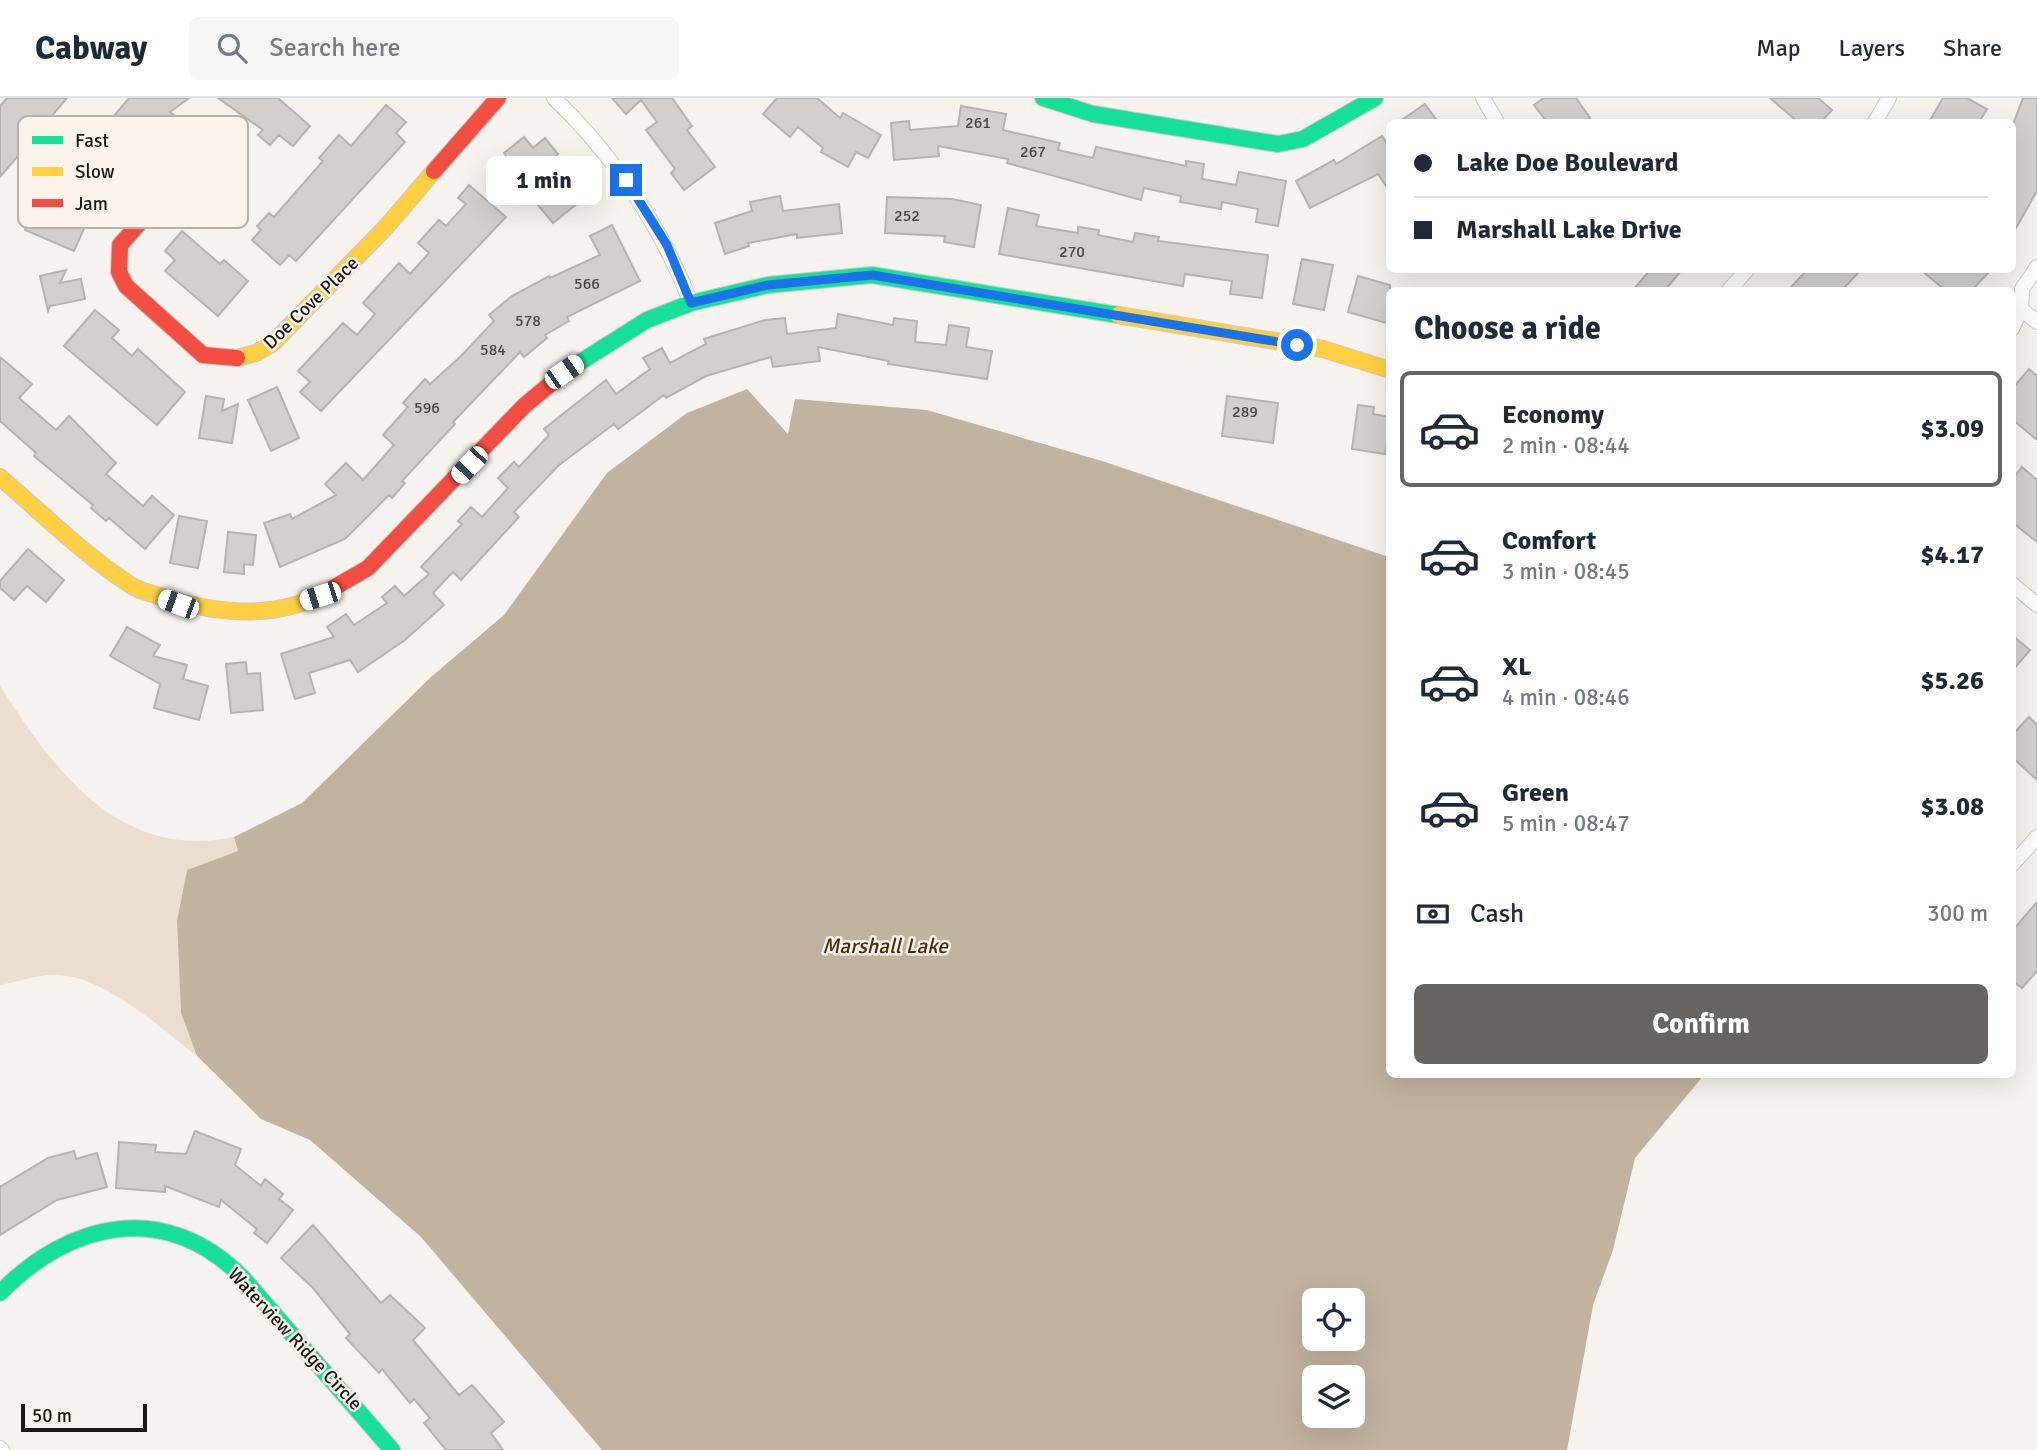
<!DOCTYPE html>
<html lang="en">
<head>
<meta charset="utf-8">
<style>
	:root { --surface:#fff; --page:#f6f6f7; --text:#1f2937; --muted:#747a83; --line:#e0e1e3; --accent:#676461 }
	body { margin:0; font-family:Signika,sans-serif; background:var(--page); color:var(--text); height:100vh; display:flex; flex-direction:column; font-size:26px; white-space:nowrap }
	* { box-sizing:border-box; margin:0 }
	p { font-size:23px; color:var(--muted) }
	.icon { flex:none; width:38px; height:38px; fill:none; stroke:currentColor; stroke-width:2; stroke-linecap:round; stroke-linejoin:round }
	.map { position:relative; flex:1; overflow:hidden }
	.drawer { position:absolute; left:1386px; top:189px; width:630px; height:791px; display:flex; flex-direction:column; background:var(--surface); border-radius:10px; box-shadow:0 7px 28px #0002 }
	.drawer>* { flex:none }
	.top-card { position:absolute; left:1386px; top:21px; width:630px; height:154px; border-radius:10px; box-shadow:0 7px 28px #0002; display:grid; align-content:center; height:154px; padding:0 28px; background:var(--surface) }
	.fabs { position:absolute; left:1302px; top:1190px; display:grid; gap:14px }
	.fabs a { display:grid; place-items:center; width:63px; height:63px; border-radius:10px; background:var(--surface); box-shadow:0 7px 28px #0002; font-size:35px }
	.scale { position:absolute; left:21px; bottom:18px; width:126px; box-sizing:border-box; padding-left:7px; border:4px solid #1a1815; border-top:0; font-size:19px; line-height:24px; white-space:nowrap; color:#1a1815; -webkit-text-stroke:5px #f9f3eb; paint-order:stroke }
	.end { position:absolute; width:32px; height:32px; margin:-16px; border:9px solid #1a73e8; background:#fff; box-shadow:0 0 0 4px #fff }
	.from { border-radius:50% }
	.bubble { position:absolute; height:49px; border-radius:10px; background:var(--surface); box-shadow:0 7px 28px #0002; font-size:23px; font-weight:700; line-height:49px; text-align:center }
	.car { position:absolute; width:21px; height:42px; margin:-21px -10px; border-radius:9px; box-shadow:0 0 5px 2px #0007; background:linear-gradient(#fff 24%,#345 0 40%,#fff 0 76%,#345 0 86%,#fff 0) }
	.top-card b { display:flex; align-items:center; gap:24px; height:66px; font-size:26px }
	.top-card b+b { border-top:2px solid var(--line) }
	.top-card i { width:18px; height:18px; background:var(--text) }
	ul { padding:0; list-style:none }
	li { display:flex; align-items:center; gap:21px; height:116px; margin:0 14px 10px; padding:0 14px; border:4px solid transparent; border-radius:10px }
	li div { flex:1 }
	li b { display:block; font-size:26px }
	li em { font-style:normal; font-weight:700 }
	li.on { border-color:var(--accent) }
	li>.icon { width:63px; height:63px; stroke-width:1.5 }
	h2 { padding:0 28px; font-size:32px; line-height:84px }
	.pay { display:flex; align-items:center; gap:18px; height:77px; padding:0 28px; font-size:26px }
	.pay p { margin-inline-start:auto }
	.button { display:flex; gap:14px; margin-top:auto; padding:14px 28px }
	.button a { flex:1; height:80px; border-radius:10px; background:var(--accent); color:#fff; font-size:28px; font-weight:700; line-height:80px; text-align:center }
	header { display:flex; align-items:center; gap:42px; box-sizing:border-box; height:98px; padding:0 35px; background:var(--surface); border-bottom:2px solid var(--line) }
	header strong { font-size:33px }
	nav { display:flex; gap:38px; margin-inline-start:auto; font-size:24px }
	.search { width:490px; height:63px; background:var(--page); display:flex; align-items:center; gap:18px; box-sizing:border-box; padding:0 24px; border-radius:10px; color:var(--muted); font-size:26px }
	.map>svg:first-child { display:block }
	.green { fill:#ebdecf }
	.water { fill:#c2b2a0; fill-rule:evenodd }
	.building { fill:#d2cfcc; stroke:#b5b2af; stroke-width:2 }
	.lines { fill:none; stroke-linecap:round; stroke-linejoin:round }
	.street-casing { stroke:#ccc9c6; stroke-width:16 }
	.fast-casing { stroke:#ccc9c6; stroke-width:18 }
	.slow-casing { stroke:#ccc9c6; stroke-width:18 }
	.jam-casing { stroke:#ccc9c6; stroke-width:18 }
	.street { stroke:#fefdfc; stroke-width:14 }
	.fast { stroke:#16e098; stroke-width:16 }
	.slow { stroke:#ffcf43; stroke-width:16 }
	.jam { stroke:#f24e42; stroke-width:16 }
	.route { stroke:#1a73e8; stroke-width:9 }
	.labels { text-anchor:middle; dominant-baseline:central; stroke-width:5; stroke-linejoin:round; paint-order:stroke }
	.number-label { font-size:16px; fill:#484643 }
	.street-label { font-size:19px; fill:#1a1815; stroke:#f9f3eb }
	.water-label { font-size:21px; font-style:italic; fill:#452e0b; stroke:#f9f3eb }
	.key { fill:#f9f3eb; stroke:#b6b1ab; stroke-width:2 }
	.key-label { font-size:19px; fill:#1a1815 }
</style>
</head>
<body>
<header>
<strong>Cabway</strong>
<div class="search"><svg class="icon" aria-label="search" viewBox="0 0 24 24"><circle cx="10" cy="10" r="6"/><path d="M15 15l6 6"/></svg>Search here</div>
<nav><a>Map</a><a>Layers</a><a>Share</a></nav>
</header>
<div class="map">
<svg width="2037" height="1352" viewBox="0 0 2037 1352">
	<rect width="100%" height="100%" fill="#f6f2ee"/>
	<path class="green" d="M0,588C55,673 119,763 234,739L238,753L187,772L177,823L181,915L197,958C160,930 102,875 53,877C36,877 17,884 0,887Z"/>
	<path class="water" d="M747,291L788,336L795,301L927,312L1102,363L1389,459L1390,976L1704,977L1635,1060L1613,1152L1593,1207L1567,1352H602L421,1139L310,1042L261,1021L197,958L181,915L177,823L187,772L238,753L234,739L302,705L431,579L504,517L607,375L687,315ZM1314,1202H1353V1241H1314ZM1314,1279H1353V1318H1314Z"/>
	<path class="building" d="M7,0H67L0,79V8Z
		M129,0H189L170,14L175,18L133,66L127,61L108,82L100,95L106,101L94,114L59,83Z
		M218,0H278L310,28L293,48L279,37L270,47L258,37L263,32Z
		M612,0H672L692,28L687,32L715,69L684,92L671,75L675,71L646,32L657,24L641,2L626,16Z
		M777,0H817L840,20L843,15L881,37L868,60L856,54L848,69L821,54L823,50L798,29L790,39L763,16Z
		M1544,0H1576L1590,20L1583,24H1547L1534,7Z
		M1770,0H1818L1832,12L1821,24H1798Z
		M1943,0H1967L1987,11L1979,24H1929Z
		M2023,0H2037V93L2012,137V29Z
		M1425,6L1438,24H1399Z
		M386,7L406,24L396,35L405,44L296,163L289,157L280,167L252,142L261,132L257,128L269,115L274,119L323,63L319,60L339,37L351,48Z
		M961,8L1006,16L1003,32L1060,45L1058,52L1093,60L1096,49L1186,68V63L1204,66L1202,81L1236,87L1239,74L1286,83L1278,128L1256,124L1258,111L1222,104L1221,111L1180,104L1181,98L1144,90L1141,102L1007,65L1008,61L938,48L939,58L894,62L891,25L909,23L910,32L958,28Z
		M1382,38L1390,50V94L1378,76L1310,110L1296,83L1334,62L1336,66Z
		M524,39L533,50L545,40L558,56L549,63L571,89L578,83L589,96L553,125L532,100L536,97L504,55Z
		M469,87L506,119L321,313L300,294L310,284L298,273L343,225L357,237L375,216L363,205L399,165L410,176L429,155L418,145L439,122L446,128L466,106L458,100Z
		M780,98L783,113L839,106L842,135L797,140V136L748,145L749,148L725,156L715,125L752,113L750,104Z
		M887,99L952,101L981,107L974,149L944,144L945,138L885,135Z
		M39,102L87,124L74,153L25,132Z
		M1008,110L1039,117L1036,128L1078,135V129L1099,132L1098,137L1133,144L1135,135L1159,139L1158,143L1268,157L1262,200L1230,196L1232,183L1185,176L1183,188L999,156Z
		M612,127L640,183L567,219L569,223L545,237L547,240L524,259L520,254L453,324L455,326L402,383L405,385L392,400L389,397L345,441L280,469L264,425L290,416L292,421L336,397L325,386L346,365L363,382L394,347L383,337L408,309L403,305L425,281L430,286L460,259L494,223L489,217L512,198L549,178L550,180L600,157L590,138Z
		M182,133L220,166L224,162L248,183L218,218L165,173L175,162L165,153Z
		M1302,161L1333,167L1324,212L1293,206Z
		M66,172L60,185L81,181L85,201L50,208L48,213L40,178Z
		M1650,172H1682L1665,192H1633Z
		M1807,172H1861L1842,192H1788Z
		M1921,172H1991L1972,192H1945Z
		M1358,178L1390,187V226L1348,214Z
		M95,212L119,232L112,240L132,258L138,251L185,294L157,327L64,248Z
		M838,216L893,227L894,220L917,223L915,244L946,247L949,227L969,230L966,249L992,253L987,281L888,266L889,263L818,249L820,263L773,269L771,259L706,278L666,300L664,297L618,331L614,326L559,367L514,414L519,419L461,482L453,474L433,495L444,507L405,542L358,574L350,562L309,575L315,595L295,601L281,556L334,539L327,529L346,516L354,527L387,505L382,499L395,488L404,498L429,476L421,469L462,426L458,423L471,409L482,419L508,390L498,380L514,364L519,369L549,337L544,331L606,282L616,296L650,271L643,260L662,250L670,265L706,246L704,241L765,222L785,220L787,236L836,230Z
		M0,259L32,286L19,300L56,332L69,318L116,365L106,376L143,408L152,398L174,417L145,451L109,420L106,423L91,410L93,407L34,358L36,355L0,323Z
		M2029,271L2037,278V342L2012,321V291Z
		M277,289L299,340L271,353L248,302Z
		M206,298L224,301L222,313L238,306L232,345L199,340Z
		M1227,298L1278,305L1273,345L1222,338Z
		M1358,307L1374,309L1373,316L1390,319L1385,356L1352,351Z
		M2022,369L2037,382V444L2012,424V381Z
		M179,418L207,423L198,470L170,465Z
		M228,434L256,437L253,467L244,466V476L224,474Z
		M28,451L64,482L46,504L27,488L14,502L0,490V483Z
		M127,529L160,547L153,558L187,567L183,581L208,588L199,622L154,610L160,586L110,558Z
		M2012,537L2030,552L2012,573Z
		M246,564L247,576L260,575L263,612L231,615L226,566Z
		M2029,619L2037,627V682L2012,659V637Z
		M2037,804V873L2022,890L2012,883V833Z
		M195,1033L241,1051L235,1067L261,1088L265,1081L283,1096L279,1101L293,1112L267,1145L254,1135L257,1131L221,1102L219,1109L165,1088V1094L116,1090L119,1044L156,1047L155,1054L186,1056Z
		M74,1053L76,1061L97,1055L107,1089L57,1102L0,1137V1089L48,1060Z
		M313,1127L381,1205L390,1197L425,1230L413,1242L459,1297L472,1287L494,1312L504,1324L491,1335L503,1352H446L424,1325L430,1320L414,1301L410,1305L382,1271L379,1275L346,1240L350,1236L313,1190L281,1160Z"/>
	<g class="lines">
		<defs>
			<path id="street" d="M554,0C615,59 660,126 691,205
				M1483,0L1497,24
				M1875,24L1889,0
				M1729,192L1747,172
				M2021,211L2037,224
				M2012,231L2021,211L2022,191L2037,169
				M2012,486L2037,507
				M2012,767L2037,739
				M0,1350L2,1352"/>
			<path id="fast" d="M1043,0L1093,16L1278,46L1303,41L1375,0
				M566,273L647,222L691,205L768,187L872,177L1118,217
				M0,1195C70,1123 165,1102 242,1179L392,1352"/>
			<path id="slow" d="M1118,217L1323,251L1390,272
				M237,260L256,255L272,246L386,129L434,73
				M0,379C43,416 84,457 132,488C142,494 156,497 167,500C218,516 274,521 323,496"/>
			<path id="jam" d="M215,64L174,86L120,147L119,174L126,188L203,257L237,260
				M434,73L498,0
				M323,496L368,470L524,308L566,273"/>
		</defs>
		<use href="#street" class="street-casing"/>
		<use href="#fast" class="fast-casing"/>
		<use href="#slow" class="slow-casing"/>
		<use href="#jam" class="jam-casing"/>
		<use href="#street" class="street"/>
		<use href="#fast" class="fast"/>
		<use href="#slow" class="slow"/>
		<use href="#jam" class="jam"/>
	</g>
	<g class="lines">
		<path class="route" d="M626,82L667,147L691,205L768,187L872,177L1297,247"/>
	</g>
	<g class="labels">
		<g class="number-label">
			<text x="978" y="25">261</text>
			<text x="1033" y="54">267</text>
			<text x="907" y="118">252</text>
			<text x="1072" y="154">270</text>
			<text x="587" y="186">566</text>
			<text x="528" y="223">578</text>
			<text x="493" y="252">584</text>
			<text x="427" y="310">596</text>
			<text x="1245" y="314">289</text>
		</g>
		<g class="street-label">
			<text transform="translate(311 205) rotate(-44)">Doe Cove Place</text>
			<text transform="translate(295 1241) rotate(47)">Waterview Ridge Circle</text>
		</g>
		<g class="water-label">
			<text x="885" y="848">Marshall Lake</text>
		</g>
	</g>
	<rect x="18" y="18" width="230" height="112" rx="10" class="key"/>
	<rect x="32" y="38" width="31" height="8" fill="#16e098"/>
	<rect x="32" y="69" width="31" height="9" fill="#ffcf43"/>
	<rect x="32" y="101" width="31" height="8" fill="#f24e42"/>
	<g class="key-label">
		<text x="75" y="49">Fast</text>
		<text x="75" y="80">Slow</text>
		<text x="75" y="112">Jam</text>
	</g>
</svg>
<div class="fabs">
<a><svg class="icon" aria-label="locate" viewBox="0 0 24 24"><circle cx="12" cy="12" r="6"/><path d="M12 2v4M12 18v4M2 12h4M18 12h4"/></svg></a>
<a><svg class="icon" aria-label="layers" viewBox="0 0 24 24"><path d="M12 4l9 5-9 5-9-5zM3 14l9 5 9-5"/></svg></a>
</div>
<div class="scale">50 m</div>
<i class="end from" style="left:1297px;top:247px"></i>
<i class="end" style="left:626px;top:82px"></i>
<div class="bubble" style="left:486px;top:58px;width:116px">1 min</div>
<i class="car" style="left:564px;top:274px;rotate:55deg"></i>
<i class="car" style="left:469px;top:367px;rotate:223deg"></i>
<i class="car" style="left:320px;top:498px;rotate:252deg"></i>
<i class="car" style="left:178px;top:506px;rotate:290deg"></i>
<div class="top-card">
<b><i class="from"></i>Lake Doe Boulevard</b>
<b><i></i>Marshall Lake Drive</b>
</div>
<section class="drawer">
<h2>Choose a ride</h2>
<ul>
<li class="on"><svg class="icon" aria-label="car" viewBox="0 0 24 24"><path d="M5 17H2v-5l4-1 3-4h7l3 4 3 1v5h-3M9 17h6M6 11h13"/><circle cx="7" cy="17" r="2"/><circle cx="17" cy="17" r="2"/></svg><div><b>Economy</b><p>2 min · 08:44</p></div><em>$3.09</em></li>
<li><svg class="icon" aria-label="car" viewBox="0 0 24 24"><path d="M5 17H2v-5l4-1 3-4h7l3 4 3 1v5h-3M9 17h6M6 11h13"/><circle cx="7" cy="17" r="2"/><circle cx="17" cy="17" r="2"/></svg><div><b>Comfort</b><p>3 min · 08:45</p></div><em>$4.17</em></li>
<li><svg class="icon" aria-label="car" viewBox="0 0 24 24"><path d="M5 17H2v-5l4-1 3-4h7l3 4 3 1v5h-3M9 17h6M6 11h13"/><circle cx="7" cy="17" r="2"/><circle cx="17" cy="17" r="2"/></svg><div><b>XL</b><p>4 min · 08:46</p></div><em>$5.26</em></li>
<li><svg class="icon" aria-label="car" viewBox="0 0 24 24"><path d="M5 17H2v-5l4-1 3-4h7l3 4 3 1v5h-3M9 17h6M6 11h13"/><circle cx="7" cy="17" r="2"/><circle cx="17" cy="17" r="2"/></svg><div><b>Green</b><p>5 min · 08:47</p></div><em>$3.08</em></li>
</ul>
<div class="pay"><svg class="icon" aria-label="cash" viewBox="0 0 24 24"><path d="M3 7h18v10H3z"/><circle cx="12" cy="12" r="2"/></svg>Cash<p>300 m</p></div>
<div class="button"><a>Confirm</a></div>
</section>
</div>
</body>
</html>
